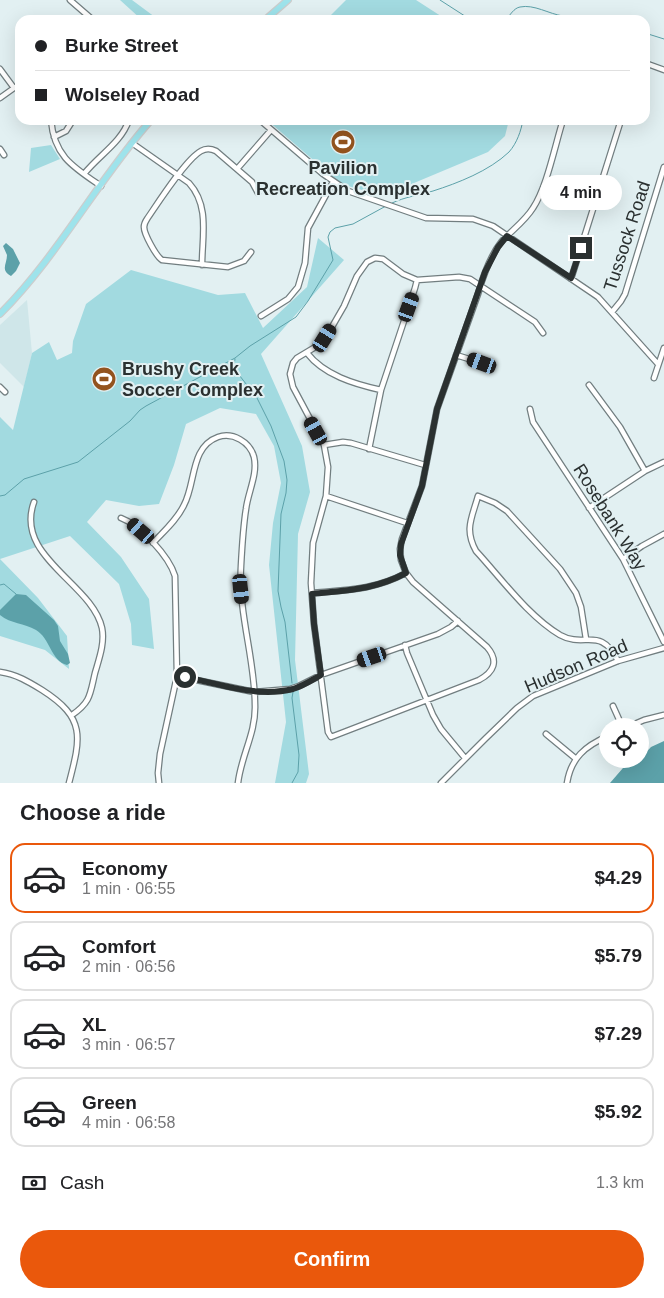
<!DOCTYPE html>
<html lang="en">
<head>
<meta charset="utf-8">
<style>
	:root { --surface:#fff; --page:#f2f2f2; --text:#202124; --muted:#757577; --line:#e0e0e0; --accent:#ea580c }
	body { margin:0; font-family:Helvetica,sans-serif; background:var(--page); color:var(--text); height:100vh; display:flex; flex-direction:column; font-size:19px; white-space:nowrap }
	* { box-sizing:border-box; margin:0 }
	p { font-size:16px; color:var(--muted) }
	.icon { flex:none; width:28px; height:28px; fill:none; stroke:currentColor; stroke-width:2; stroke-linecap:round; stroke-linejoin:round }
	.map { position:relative; height:783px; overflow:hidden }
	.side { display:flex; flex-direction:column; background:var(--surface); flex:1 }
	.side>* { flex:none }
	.top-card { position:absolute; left:15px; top:15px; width:635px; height:110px; border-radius:15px; box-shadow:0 5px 20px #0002; display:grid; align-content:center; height:110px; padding:0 20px; background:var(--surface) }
	.fabs { position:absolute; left:599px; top:718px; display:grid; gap:10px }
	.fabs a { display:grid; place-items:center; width:50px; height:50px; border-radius:50%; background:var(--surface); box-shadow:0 5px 20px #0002; font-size:25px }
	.end { position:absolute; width:22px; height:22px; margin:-11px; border:6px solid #2a3030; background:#fff; box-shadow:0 0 0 2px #fff }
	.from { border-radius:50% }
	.bubble { position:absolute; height:35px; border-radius:18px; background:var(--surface); box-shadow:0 5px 20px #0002; font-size:16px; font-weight:600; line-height:35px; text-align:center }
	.car { position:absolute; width:15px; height:30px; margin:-15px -8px; border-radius:6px; box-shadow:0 0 4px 1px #0007; background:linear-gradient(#222 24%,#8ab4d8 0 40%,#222 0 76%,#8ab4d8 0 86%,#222 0) }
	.top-card b { display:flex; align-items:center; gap:18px; height:48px; font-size:19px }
	.top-card b+b { border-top:1px solid var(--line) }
	.top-card i { width:12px; height:12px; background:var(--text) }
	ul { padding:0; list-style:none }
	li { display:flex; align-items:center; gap:15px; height:70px; margin:0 10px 8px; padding:0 10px; border:2px solid var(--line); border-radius:15px }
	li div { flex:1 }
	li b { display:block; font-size:19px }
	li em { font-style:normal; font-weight:600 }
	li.current { border-color:var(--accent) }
	li>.icon { width:45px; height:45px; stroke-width:1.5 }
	h2 { padding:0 20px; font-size:22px; line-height:60px }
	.pay { display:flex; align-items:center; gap:12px; height:55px; padding:0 20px; font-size:19px }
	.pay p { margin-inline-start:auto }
	.primary-button { display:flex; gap:10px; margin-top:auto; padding:10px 20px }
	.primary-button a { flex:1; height:58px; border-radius:30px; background:var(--accent); color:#fff; font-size:20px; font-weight:600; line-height:58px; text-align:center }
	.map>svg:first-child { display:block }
	.built { fill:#cfe6e9 }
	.green { fill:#a2dae0 }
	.water { fill:#5ca1a9 }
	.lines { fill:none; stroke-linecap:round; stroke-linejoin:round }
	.stream { stroke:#5ca1a9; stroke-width:1 }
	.minor-casing { stroke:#727e80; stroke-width:7 }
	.major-casing { stroke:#cccdcd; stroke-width:8 }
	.minor { stroke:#fff; stroke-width:4.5 }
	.major { stroke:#9ee3eb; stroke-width:5.5 }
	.route { stroke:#2a3030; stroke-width:6 }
	.labels { text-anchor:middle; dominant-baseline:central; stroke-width:4; stroke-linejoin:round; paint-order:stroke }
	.poi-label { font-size:18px; font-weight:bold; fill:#2a3030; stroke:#e2f0f2 }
	.street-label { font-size:18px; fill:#2a3030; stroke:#e2f0f2 }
</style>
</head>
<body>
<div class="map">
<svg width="664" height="783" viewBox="0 0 664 783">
	<rect width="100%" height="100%" fill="#e2f0f2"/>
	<path class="built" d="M27,300L32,353L24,387L0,363V325Z"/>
	<path class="green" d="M120,0H132L159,20H142Z
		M346,0H416L447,20H326Z
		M267,120H509L505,136L488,152L383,196L341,184Z
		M51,145L60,159L29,172L31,148Z
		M318,238L344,260L261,354L302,446L310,492L298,534L295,660L309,774L306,783H275L286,722L269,565L273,523L281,483L274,446L256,414L220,408L186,424L174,465L159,504L139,506L106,500L87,522L121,557L149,599L154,649L132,645L131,624L119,584L70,536L0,559V417L13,430L32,353L49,342L57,360L72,353L73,341L86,304L131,270L218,295L245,293L263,328L307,287Z
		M0,559L38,598L67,636L69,669L45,650L0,636Z"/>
	<path class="water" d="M6,243L13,249L20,263L16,271L11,276C0,270 7,264 7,255L3,246Z
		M16,594L26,595L54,620L58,626L60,641L68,654L70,663L67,665C51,661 50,638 36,630C24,623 11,624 0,615V610Z
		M664,741V783H610L623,768L640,759L651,747Z"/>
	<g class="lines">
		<path class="stream" d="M440,0L471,20
			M506,20C510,15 514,8 520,7C534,4 549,14 563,16C572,17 580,17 590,20
			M645,33L664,39
			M392,203C405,197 419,195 433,191C458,183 489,171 509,152C517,143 521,131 523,120
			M235,359L234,365L236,371L257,398L271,426L284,461L287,480L286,493L281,514L278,591L281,607L285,622L292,683
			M0,496L5,495L24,479L78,462L130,421L140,410L146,406L235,358L250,346L296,317L308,301L333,260L328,237L330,232L335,228L353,224L386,206
			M0,585L4,584L16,594
			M292,783L298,772L299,755L292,698L293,692"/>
		<defs>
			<path id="minor" d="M70,0L93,20
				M645,63L664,70
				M0,69L14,88
				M0,98L14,88L20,87
				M51,120C54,156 73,167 101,186
				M260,120L323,174L348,191L426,218L473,219L493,226L598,297L658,364
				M54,137L66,131L73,120
				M132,143L189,183C210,206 202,237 202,265
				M0,149L4,155
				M237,169L271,130
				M84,174C99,155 121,143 129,120
				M251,252L244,261L228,267L162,260C156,256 144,234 144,227C144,224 145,222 147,219C158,203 186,159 201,151C206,148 210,148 216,151L252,182L258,193
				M571,279L621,120
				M612,312L621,301L625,294L664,167
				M261,316L288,299L298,287L305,263L308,228L333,182
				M543,333L535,322L470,279L459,277L417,280L403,274L383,259L375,258L367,262L357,276L344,306L325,339L317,346L297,358L293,363L290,374L293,387L324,445L328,467L326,496L313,543L311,583L314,624L328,732L331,737L479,680C494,672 499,661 487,647L413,582L406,573L401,560L400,549L402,539L422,486L437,409L478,294C483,276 490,256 502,241C512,230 525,221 533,208C547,187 555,145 563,120
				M307,353C324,375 354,384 381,390
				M456,355L482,363
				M654,378L664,348
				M589,385L620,427L645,471
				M0,387L5,392
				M530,409L533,422L623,559L664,642
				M324,445L343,442L351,443L425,465
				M369,449L381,390L415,288L417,280
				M326,496L407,523
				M34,502C14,557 92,583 102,628C105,643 99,659 95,673C90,694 91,702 72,715
				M589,508L645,471L664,462
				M121,518C140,525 169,556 175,576L177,676L160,754L158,773L159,783
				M153,543C164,531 177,520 184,505C196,483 190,447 218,437C233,432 250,442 254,457C258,474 248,492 246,509C243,528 242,547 241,566C238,613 255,659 255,705C256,733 241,756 238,783
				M623,559L642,546L664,534
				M312,593C347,590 374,590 406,573
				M586,639L581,607L576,593L560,569L507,511L495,503L478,496C472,518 464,529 476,551C501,578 528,616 560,635C585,649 600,625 618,661
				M405,645L407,653L433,715L441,729L465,758
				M0,672C16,674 29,682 42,690C86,718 81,737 69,783
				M177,676L254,692L290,689L299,686L321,675L438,634L451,627L458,621
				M613,706L622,726
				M630,726L644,720L664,715
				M546,734L575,758
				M441,783L485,739L517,708L533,696L618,661L664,648
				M567,783C571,758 585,746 608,736"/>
			<path id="major" d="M265,20L288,0
				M0,314C58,256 97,181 151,120"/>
		</defs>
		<use href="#minor" class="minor-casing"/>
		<use href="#major" class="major-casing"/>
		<use href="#minor" class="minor"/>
		<use href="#major" class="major"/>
	</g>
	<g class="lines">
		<path class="route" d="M185,677C220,684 257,698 293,689C303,686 312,680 321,675L314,624L312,594C347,590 374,590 406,573L400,555L401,544L422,486L437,409L485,272L498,247L507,236L571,278L581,248"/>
	</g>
	<defs>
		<symbol id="stadium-disc" viewBox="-11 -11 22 22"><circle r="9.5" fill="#93531e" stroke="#e2f0f2"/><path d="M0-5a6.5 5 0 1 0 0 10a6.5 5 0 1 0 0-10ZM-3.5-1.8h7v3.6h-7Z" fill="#fff"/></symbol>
	</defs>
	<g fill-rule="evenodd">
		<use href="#stadium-disc" x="329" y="128" width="28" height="28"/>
		<use href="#stadium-disc" x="90" y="365" width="28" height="28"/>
	</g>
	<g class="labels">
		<g class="poi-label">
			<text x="343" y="168">Pavilion<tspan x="343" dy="21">Recreation Complex</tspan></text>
			<text x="122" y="369" text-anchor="start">Brushy Creek<tspan x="122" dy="21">Soccer Complex</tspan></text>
		</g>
		<g class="street-label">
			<text transform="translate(627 236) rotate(-72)">Tussock Road</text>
			<text transform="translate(610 517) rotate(58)">Rosebank Way</text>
			<text transform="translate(576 666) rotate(-23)">Hudson Road</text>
		</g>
	</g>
</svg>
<div class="fabs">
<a><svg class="icon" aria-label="locate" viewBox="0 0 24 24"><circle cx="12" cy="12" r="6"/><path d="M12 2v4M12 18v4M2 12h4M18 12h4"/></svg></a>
</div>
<i class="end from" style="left:185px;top:677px"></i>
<i class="end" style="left:581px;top:248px"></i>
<div class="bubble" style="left:540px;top:175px;width:82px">4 min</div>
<i class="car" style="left:409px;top:307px;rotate:20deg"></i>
<i class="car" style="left:325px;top:338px;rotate:32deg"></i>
<i class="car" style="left:482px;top:363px;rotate:290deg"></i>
<i class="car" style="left:316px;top:431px;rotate:331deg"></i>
<i class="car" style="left:141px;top:531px;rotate:311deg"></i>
<i class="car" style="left:241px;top:589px;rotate:174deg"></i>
<i class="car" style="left:372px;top:657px;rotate:251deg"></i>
<div class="top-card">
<b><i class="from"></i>Burke Street</b>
<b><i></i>Wolseley Road</b>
</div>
</div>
<section class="side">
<h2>Choose a ride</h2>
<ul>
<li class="current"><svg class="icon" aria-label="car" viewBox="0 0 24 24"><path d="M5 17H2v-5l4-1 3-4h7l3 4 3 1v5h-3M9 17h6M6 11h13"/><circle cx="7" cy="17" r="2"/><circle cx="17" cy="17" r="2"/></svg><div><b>Economy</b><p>1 min · 06:55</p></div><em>$4.29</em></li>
<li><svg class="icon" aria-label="car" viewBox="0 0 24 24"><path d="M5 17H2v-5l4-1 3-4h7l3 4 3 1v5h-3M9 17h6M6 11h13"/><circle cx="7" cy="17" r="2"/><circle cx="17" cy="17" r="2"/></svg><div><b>Comfort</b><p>2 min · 06:56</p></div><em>$5.79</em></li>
<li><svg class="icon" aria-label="car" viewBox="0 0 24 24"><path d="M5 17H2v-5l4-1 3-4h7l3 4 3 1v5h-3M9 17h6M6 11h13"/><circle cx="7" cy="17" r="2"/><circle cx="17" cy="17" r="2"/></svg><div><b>XL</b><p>3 min · 06:57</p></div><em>$7.29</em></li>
<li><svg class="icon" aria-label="car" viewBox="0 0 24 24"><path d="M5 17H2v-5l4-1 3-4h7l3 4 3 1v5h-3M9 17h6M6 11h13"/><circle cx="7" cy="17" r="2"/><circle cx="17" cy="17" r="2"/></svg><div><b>Green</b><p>4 min · 06:58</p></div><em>$5.92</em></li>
</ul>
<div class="pay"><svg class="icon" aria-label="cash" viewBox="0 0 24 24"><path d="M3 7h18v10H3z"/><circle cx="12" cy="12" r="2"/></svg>Cash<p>1.3 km</p></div>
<div class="primary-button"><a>Confirm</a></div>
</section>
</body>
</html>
